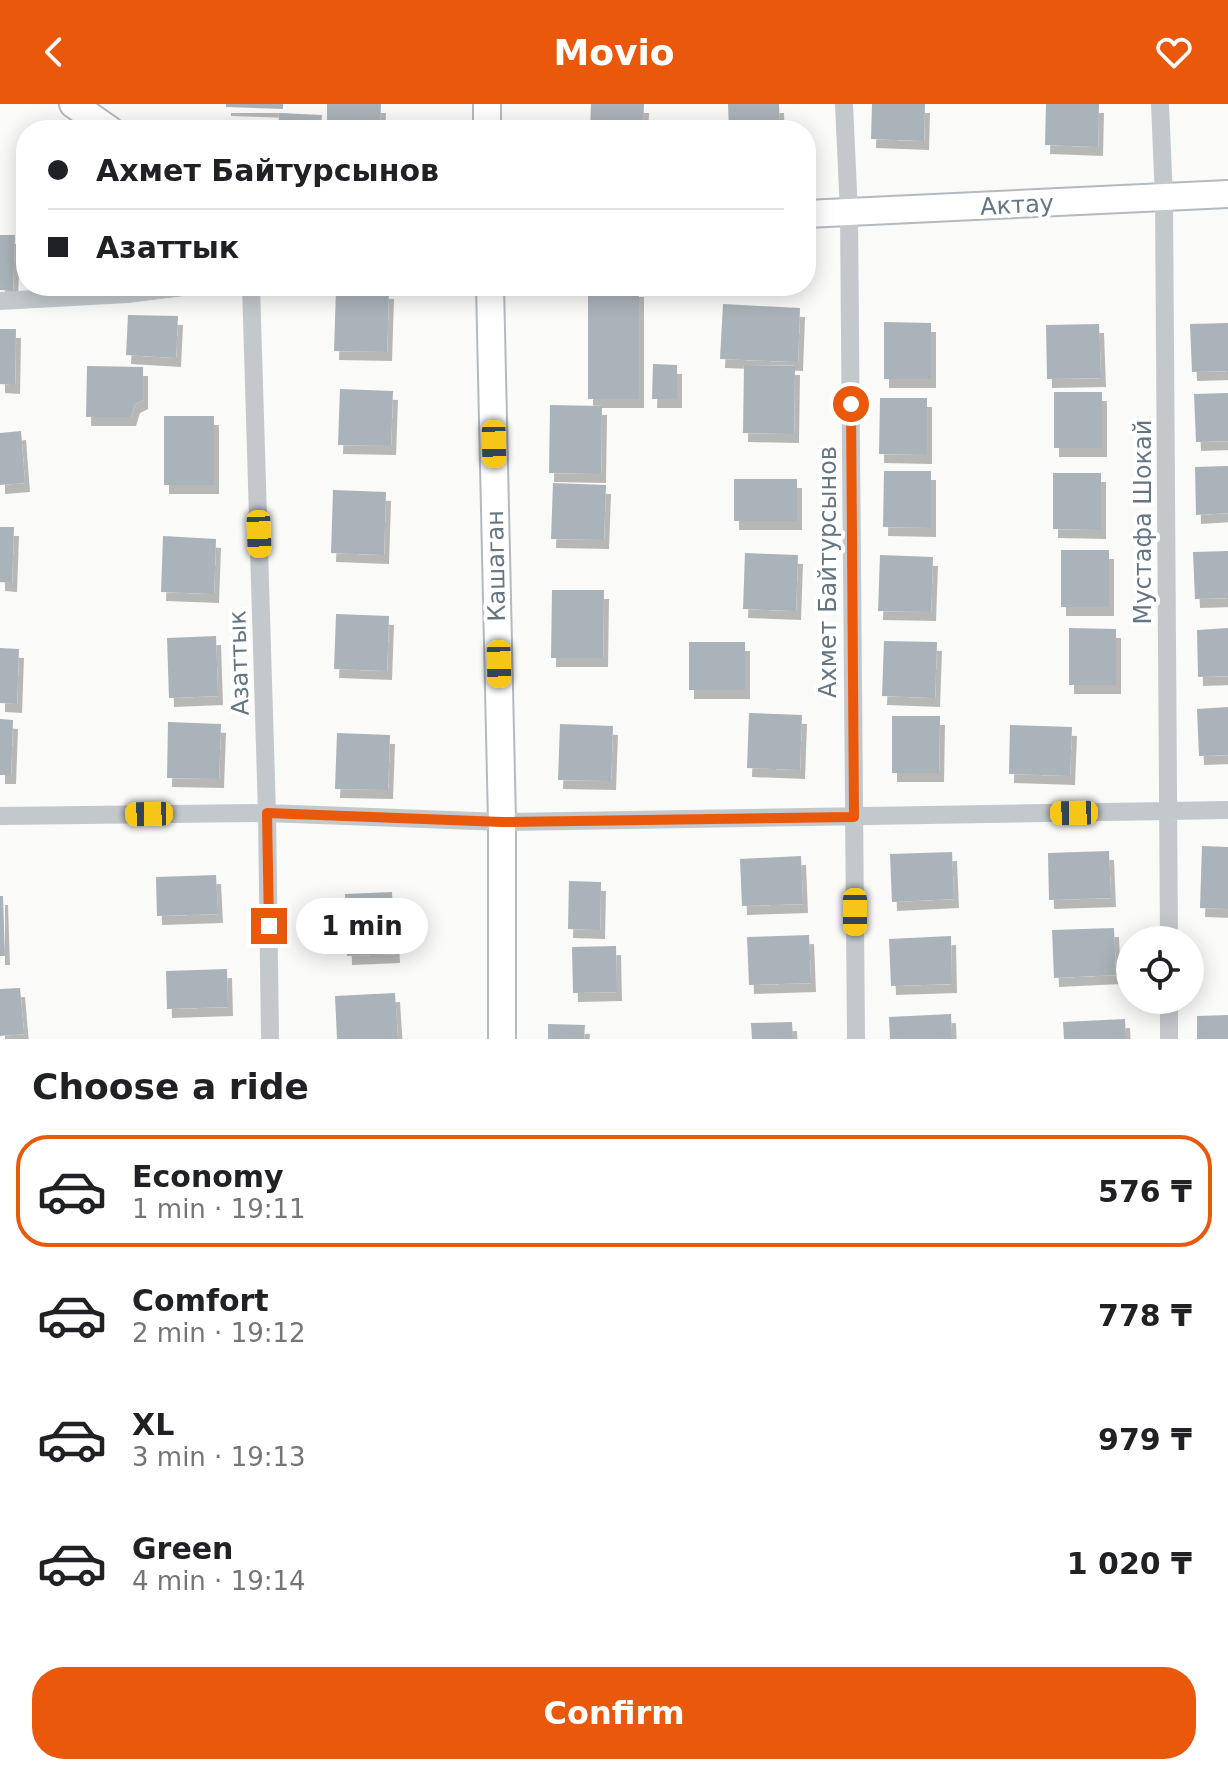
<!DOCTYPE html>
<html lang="en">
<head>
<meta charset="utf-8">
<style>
	:root { --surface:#fff; --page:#f2f2f2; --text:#202124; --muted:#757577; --line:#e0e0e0; --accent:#ea580c }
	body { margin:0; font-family:"DejaVu Sans",sans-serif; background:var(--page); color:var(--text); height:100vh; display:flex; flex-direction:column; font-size:30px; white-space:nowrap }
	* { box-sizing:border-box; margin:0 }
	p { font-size:26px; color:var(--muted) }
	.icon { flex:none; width:44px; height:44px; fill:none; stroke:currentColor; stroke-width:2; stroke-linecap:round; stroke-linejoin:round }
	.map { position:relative; height:935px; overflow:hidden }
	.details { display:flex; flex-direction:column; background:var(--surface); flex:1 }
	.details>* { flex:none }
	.hud { position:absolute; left:16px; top:16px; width:800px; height:176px; border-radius:32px; box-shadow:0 4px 20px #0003; display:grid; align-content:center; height:176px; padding:0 32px; background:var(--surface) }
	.fabs { position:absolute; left:1116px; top:822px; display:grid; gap:16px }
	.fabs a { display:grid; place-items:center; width:88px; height:88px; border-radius:50%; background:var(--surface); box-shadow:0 4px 20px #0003; font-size:40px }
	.end { position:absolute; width:36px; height:36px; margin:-18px; border:10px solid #ea580c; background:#fff; box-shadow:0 0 0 4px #fff }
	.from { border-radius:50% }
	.bubble { position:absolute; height:56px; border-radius:28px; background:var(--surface); box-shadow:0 4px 20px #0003; font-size:26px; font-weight:800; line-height:56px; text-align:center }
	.car { position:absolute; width:24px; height:48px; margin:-24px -12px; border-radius:10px; box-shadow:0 0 6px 2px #0007; background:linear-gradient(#f5c518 24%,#345 0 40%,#f5c518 0 76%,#345 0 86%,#f5c518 0) }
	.hud b { display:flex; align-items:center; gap:28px; height:76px; font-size:30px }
	.hud b+b { border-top:2px solid var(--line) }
	.hud i { width:20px; height:20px; background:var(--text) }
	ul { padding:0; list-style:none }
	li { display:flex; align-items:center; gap:24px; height:112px; margin:0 16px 12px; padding:0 16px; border:4px solid transparent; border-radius:32px }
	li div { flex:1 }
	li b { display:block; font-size:30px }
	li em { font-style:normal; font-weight:800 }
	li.current { border-color:var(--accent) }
	li>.icon { width:72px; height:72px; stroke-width:1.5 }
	h2 { padding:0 32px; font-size:36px; line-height:96px }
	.cta { display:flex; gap:16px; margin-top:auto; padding:16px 32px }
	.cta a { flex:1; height:92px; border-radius:32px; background:var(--accent); color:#fff; font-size:32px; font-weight:800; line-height:92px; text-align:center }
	header { display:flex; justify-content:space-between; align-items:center; height:104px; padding:0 32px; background:var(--accent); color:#fff; font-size:36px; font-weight:800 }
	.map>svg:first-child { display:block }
	.building { fill:#aab3b9; filter:url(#shadow) }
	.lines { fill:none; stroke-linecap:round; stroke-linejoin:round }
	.secondary-casing { stroke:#b3babf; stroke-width:30 }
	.street { stroke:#c3c8cc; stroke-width:18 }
	.secondary { stroke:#fff; stroke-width:26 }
	.route { stroke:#ea580c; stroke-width:10 }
	.labels { text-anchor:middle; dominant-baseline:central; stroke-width:8; stroke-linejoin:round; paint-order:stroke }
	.street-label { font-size:24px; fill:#657683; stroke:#fff }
</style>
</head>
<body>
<header><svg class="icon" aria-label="back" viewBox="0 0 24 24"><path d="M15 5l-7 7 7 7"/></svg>Movio<svg class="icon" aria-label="heart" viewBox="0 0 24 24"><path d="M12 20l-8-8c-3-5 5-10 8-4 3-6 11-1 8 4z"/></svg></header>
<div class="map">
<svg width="1228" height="935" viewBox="0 0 1228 935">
	<defs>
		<filter id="shadow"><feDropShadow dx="5" dy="9" stdDeviation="0" flood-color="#0004"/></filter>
	</defs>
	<rect width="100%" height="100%" fill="#fafaf8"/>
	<path class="building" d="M226,0H283V5L226,3Z
		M327,0H381L380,26H327Z
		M591,0H644L643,26H590Z
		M728,0H779L780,26H729Z
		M872,0H925L924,37L871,35Z
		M1046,0H1099L1098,43L1045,41Z
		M279,9L322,11L321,26H278Z
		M0,131H15L13,187L0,186Z
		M588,184H639V295H588Z
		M336,185L389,186L387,248L334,247Z
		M723,200L800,204L798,258L720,255Z
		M128,211L178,212L176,254L126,251Z
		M884,218L931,219V275H884Z
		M1228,219V267L1192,268L1190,220Z
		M1099,220L1101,274L1047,275L1046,221Z
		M0,225H16L15,281L0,280Z
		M653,260L677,261V295H652Z
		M744,261L795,262L794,330L743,329Z
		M87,262L143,263V296L135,300L131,313H86Z
		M340,285L393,287L391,342L338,341Z
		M1054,288H1102V344H1054Z
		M1228,289V337L1196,338L1194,290Z
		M880,294H927V351L879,350Z
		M550,301L602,302L601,370L549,369Z
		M164,312H214V381H164Z
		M21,327L25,379L0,381V329Z
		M1228,362V409L1196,411L1195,363Z
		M884,367H931V424L883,423Z
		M1053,369H1101V426L1053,425Z
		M734,375H797V417H734Z
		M553,379L606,381L604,436L551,435Z
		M333,386L386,388L384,451L331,449Z
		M0,423H14L12,479L0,478Z
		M163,432L216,435L214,490L161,488Z
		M1061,446H1109V503H1061Z
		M1228,447V494L1195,495L1193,448Z
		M745,449L798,451L796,507L743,505Z
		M880,451L933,453L931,508L878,507Z
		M552,486H604L603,554H551Z
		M336,510L389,512L387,567L334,565Z
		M1069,524L1116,525V581H1069Z
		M1228,524V572L1198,573L1197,526Z
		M216,532L218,592L169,594L167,534Z
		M884,537L937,538L935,594L882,592Z
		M689,538H745V586H689Z
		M0,544L19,545L17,600L0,599Z
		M1228,603V651L1199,652L1197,605Z
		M749,609L802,611L800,666L747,664Z
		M892,612H940L939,669H892Z
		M0,615L13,616L11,671H0Z
		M168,618L221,620L219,675L167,674Z
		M560,620L613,622L611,677L558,676Z
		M1010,621L1072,623L1070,672L1009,670Z
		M337,629L390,631L388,686L335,685Z
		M1202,742L1228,743V805L1200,804Z
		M1109,747L1111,794L1049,796L1048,749Z
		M952,748L954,795L892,798L890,750Z
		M801,752L803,800L742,802L740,755Z
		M216,771L218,810L157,812L156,773Z
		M569,777L601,778L600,826L568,825Z
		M392,788L395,850L347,852L345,790Z
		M0,792H3L5,852H0Z
		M1114,824L1116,871L1054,874L1052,826Z
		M809,831L811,879L749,881L747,833Z
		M951,832L952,880L891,882L889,835Z
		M616,842L617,888L573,889L572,843Z
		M227,865L228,903L167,905L166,867Z
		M20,884L24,930L0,932V885Z
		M395,889L398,935H337L335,892Z
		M951,910L952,935H890L889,913Z
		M1228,911V935H1197V912Z
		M1125,915L1126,935H1064L1063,918Z
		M792,918L793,935H752L751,919Z
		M548,920L585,921L584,935H548Z"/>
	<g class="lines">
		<defs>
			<path id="secondary" d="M73,0L110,26
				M487,0V26
				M806,110L1228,90
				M490,182L502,718V935"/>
		</defs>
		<use href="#secondary" class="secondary-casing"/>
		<path class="street" d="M844,0L849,109L856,935
			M1160,0L1164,94L1169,836
			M251,182L267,709L270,935
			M0,197L127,190L191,182
			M0,712L267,709L502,718L1228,706
			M1169,896V935"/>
		<use href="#secondary" class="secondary"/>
	</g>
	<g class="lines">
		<path class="route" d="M269,822L267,709L502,718L854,713L851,300"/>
	</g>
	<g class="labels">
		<g class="street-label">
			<text transform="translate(1017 101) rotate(-3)">Актау</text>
			<text transform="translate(1143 418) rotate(-90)">Мустафа Шокай</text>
			<text transform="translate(496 462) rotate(-91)">Кашаган</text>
			<text transform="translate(828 468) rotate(-90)">Ахмет Байтурсынов</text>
			<text transform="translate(239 559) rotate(-92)">Азаттык</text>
		</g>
	</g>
</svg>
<div class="fabs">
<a><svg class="icon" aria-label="locate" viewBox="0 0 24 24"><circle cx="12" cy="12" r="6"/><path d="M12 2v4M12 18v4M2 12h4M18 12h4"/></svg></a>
</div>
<i class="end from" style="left:851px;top:300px"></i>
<i class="end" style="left:269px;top:822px"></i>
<div class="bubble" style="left:296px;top:794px;width:132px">1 min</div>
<i class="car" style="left:494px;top:340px;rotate:179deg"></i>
<i class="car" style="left:259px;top:430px;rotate:178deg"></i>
<i class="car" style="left:499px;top:560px;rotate:179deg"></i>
<i class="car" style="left:1074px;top:709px;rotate:269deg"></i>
<i class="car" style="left:149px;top:710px;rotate:269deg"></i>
<i class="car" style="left:855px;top:808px;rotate:180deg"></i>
<div class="hud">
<b><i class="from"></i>Ахмет Байтурсынов</b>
<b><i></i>Азаттык</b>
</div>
</div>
<section class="details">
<h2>Choose a ride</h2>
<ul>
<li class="current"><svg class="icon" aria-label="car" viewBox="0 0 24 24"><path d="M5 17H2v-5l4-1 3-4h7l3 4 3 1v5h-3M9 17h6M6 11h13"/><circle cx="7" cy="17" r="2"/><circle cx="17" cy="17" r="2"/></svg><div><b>Economy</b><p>1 min · 19:11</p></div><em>576 ₸</em></li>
<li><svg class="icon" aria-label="car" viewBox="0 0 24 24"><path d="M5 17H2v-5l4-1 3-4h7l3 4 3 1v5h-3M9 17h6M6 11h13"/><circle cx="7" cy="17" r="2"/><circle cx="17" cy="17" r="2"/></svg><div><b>Comfort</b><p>2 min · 19:12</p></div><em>778 ₸</em></li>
<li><svg class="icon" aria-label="car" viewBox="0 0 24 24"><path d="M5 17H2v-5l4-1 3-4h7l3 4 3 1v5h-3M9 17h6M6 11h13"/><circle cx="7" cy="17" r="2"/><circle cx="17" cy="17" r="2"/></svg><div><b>XL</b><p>3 min · 19:13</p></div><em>979 ₸</em></li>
<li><svg class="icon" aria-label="car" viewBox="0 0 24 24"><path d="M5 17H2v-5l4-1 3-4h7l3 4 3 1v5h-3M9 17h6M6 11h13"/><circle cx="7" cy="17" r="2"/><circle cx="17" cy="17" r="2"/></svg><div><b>Green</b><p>4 min · 19:14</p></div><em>1 020 ₸</em></li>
</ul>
<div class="cta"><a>Confirm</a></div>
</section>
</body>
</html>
